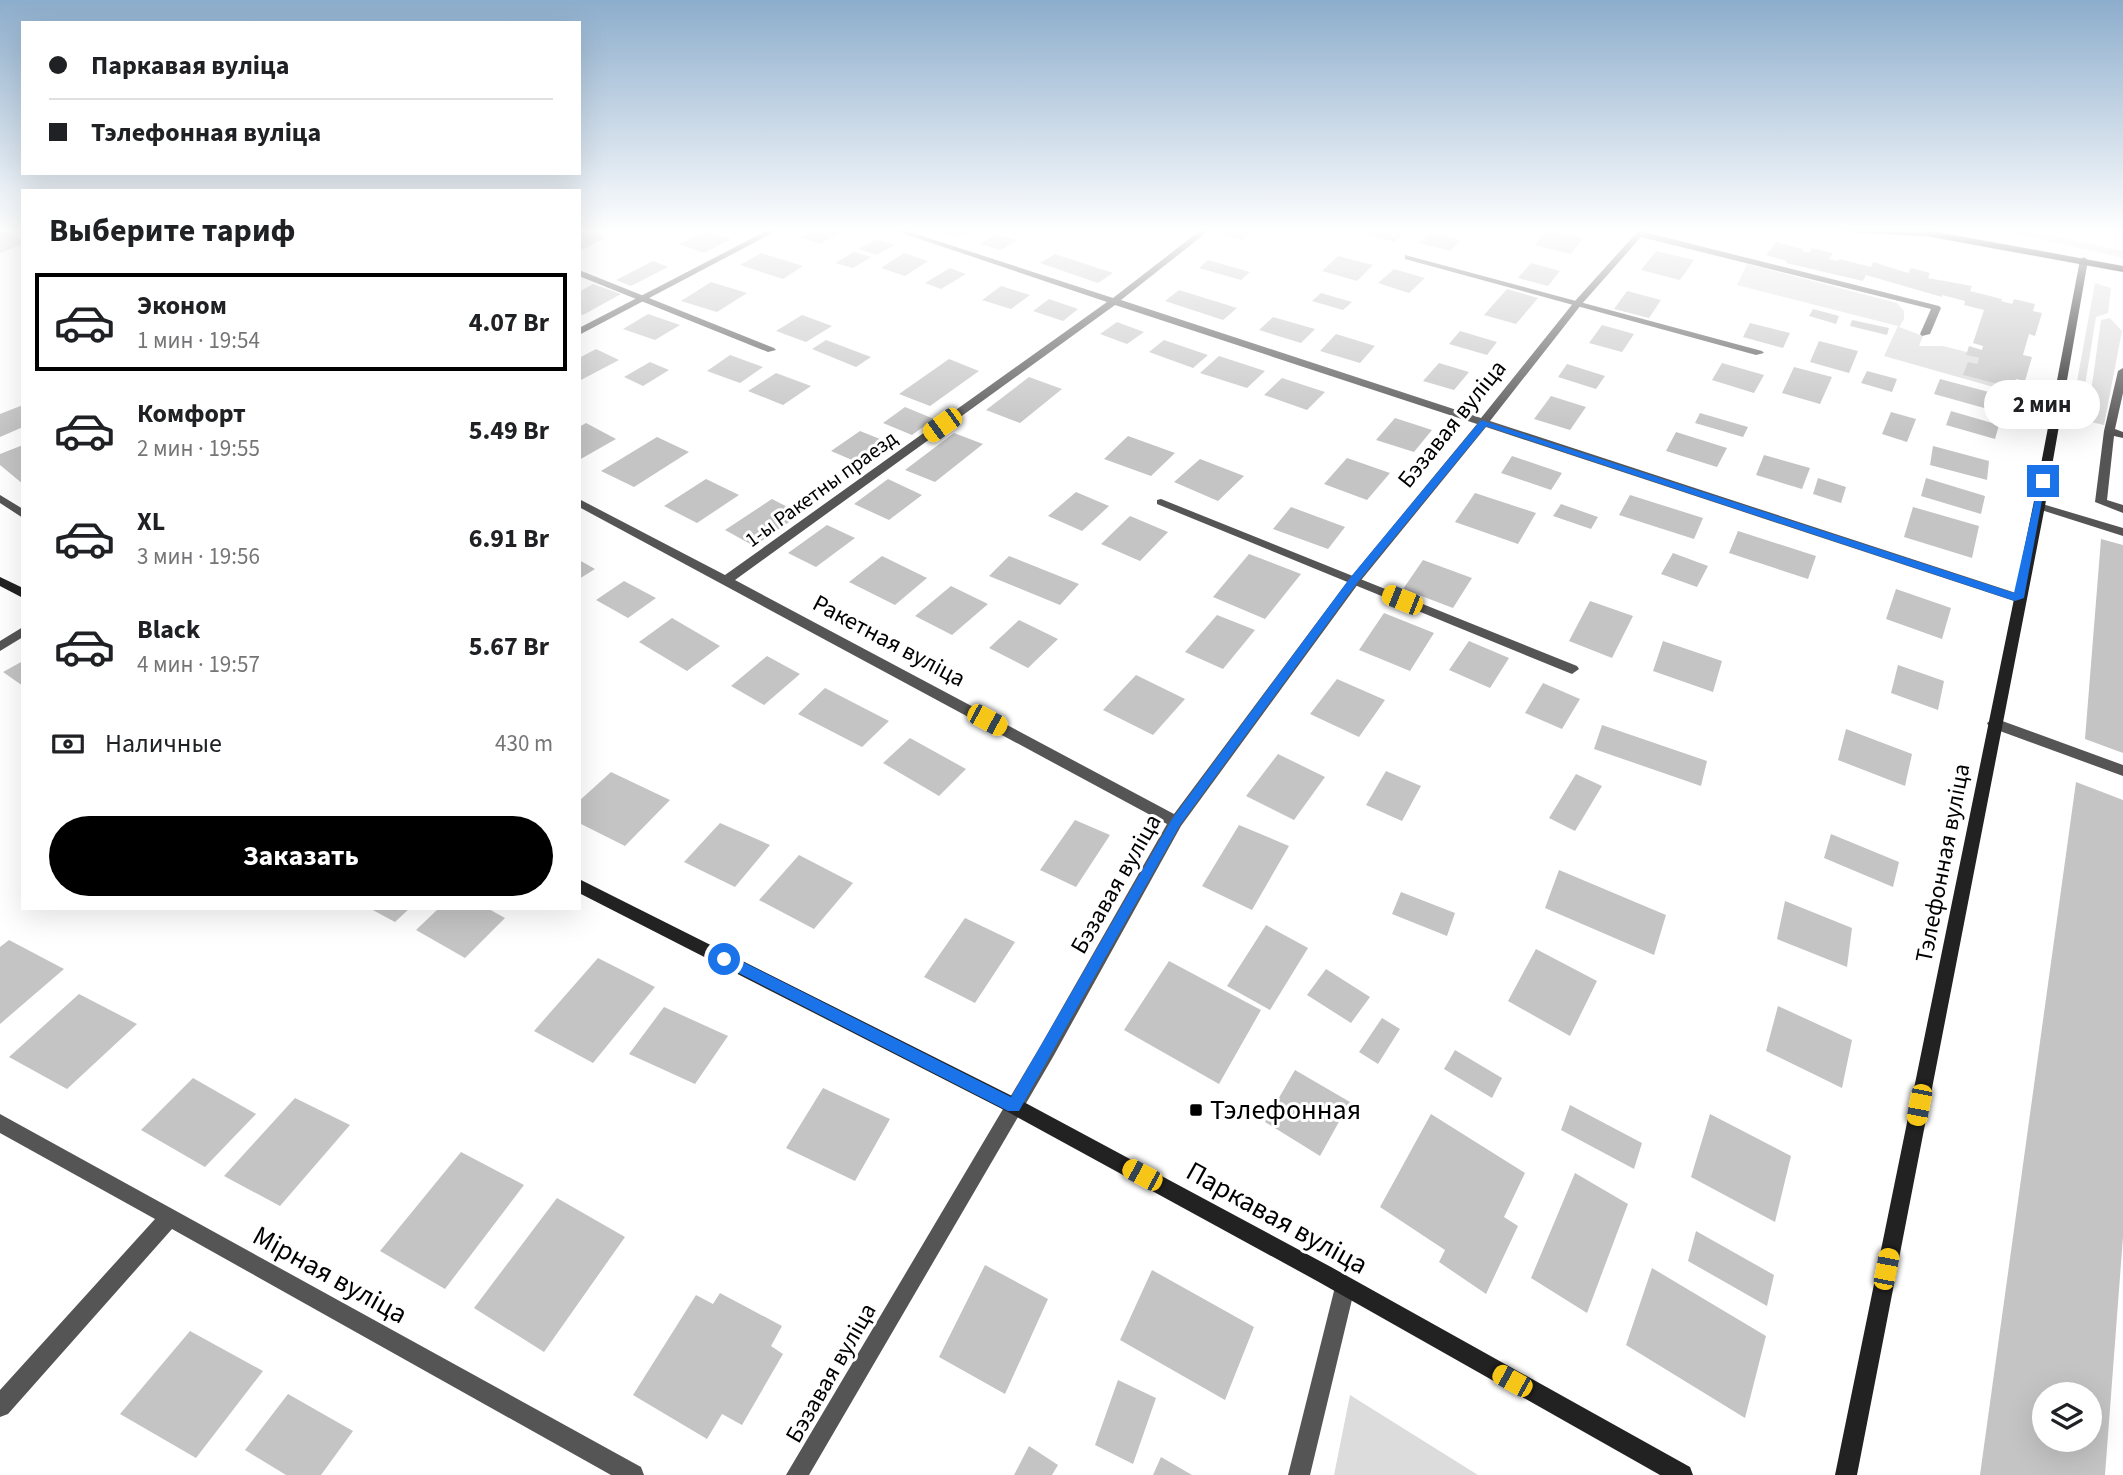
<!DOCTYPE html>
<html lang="ru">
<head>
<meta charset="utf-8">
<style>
	:root { --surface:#fff; --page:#f6f6f6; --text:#202124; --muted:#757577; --line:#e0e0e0; --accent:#000 }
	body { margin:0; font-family:"Source Sans 3",sans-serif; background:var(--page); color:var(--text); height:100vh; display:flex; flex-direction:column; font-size:26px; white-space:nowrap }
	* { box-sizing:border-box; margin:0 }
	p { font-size:23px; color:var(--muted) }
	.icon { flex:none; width:38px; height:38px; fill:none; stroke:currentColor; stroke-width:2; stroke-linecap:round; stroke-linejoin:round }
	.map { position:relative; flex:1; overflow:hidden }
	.side { position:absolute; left:21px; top:189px; width:560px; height:721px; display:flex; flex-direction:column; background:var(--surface); border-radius:0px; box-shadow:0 7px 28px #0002 }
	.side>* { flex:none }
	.guide { position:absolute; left:21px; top:21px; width:560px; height:154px; border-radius:0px; box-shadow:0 7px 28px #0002; display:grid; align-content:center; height:154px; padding:0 28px; background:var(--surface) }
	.fabs { position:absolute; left:2032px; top:1382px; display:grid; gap:14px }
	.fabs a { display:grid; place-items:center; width:70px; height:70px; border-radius:50%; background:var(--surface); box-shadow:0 7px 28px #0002; font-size:35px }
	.end { position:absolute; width:32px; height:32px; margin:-16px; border:9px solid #1a73e8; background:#fff; box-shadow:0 0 0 4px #fff }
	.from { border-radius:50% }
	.bubble { position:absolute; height:49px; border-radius:24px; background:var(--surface); box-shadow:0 7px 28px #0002; font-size:23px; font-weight:700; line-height:49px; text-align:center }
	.car { position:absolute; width:21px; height:42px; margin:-21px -10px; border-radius:9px; box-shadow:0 0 5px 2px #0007; background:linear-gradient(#f5c518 24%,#345 0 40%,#f5c518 0 76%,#345 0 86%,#f5c518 0) }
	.guide b { display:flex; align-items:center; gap:24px; height:66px; font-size:26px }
	.guide b+b { border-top:2px solid var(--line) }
	.guide i { width:18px; height:18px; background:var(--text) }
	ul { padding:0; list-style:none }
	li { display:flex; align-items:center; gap:21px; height:98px; margin:0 14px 10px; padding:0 14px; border:4px solid transparent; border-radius:0px }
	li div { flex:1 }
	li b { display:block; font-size:26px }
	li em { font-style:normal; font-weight:700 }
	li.current { border-color:var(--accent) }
	li>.icon { width:63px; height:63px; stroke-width:1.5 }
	h2 { padding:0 28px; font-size:32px; line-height:84px }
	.pay { display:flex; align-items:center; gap:18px; height:77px; padding:0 28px; font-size:26px }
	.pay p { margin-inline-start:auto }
	.cta { display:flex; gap:14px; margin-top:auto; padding:14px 28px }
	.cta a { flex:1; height:80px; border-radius:42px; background:var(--accent); color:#fff; font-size:28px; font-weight:700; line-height:80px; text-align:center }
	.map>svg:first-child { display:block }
	.green { fill:#dcdcdc }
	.building { fill:#c4c4c4; fill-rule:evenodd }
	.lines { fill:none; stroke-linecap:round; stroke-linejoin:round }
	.primary-casing { stroke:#dbdbdb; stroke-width:1 }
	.path { stroke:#777; stroke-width:2.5; stroke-dasharray:1 2.5; stroke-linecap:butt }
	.lane { fill:#555; fill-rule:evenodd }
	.street { fill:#555; fill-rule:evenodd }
	.secondary { fill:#222; fill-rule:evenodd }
	.primary { fill:#000; fill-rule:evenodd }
	.route { fill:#1a73e8 }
	.poi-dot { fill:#000; stroke:#fff; stroke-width:2.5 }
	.labels { text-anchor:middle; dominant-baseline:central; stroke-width:6; stroke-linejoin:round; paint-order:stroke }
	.far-street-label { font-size:21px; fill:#000; stroke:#fff }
	.street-label { font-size:24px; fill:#000; stroke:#fff }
	.near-poi-label { font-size:28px; fill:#000; stroke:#fff; text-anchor:start }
	.near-street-label { font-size:28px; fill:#000; stroke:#fff }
</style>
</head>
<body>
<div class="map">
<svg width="2123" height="1475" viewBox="0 0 2123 1475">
	<rect width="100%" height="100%" fill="#fff"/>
	<path class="green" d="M1994,229H2023L2123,251V258Z
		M1747,264L1897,303L1904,311V319L1899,327L1923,336L1919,346H1943L1967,352V355L1979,358L1977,364L1964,375L2013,388L2011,392L1884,356L1898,326L1737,285Z
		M2095,283L2111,288L2108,313L2096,317L2080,416L2071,414Z
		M2110,318L2122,331L2104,425L2087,421L2101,320Z
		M1350,1395L1478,1475H1334Z"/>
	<path class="building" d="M0,229L23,239V244L0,253Z
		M814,229H835L843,231L820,244L799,237Z
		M940,229H972L958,237L937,230Z
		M1227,229H1254L1242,240L1221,234Z
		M1370,229H1402L1406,230L1395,242L1364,234Z
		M1547,229L1583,238L1571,254L1535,245Z
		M581,230L605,238L579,251Z
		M706,230L731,239L704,253L679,244Z
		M1430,232L1460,240L1451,251L1419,243Z
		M996,234L1017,240L1001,250L980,244Z
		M877,239L895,245L876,255L859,249Z
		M1776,242L1803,249L1802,251L1809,253L1812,248L1833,253L1829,259L1838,261L1839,259L1871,267L1873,262L1908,273L1911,268L1930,273L1928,278L1972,286L1970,291L2002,299L2001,301L2012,304L2014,299L2035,304L2033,311L2042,313L2035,336L2029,334L2023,355L2032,357L2025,381L2016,379L2013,388L1963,375L1968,362L1977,364L1979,358L1966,355L1969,346L1982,350L1983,346L1973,343L1984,310L1964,305L1965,301L1942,295V297L1866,275L1863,281L1786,263L1787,261L1766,255Z
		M1656,251L1694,260L1680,280L1641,270Z
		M854,252L871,257L853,268L835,263Z
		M761,253L803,266L783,279L740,265Z
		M904,253L928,261L905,276L881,268Z
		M1055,254L1113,273L1098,283L1040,263Z
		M1338,256L1373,265L1357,281L1322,271Z
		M1208,260L1250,272L1241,280L1199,268Z
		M653,261L668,267L631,286L616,280Z
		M1531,263L1560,271L1548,286L1518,278Z
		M950,268L966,274L941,289L925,283Z
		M1394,269L1425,278L1409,293L1378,283Z
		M711,282L747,293L717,312L681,301Z
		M593,284L621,294L583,315L579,313V292Z
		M1001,286L1030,295L1011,309L982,300Z
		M1507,289L1538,298L1516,324L1484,315Z
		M1179,290L1237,308L1223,320L1165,301Z
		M1627,291L1661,300L1649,318L1614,309Z
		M1321,293L1352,302L1343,310L1312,301Z
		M1049,299L1078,309L1063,321L1033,311Z
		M1813,309L1839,316L1836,324L1809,316Z
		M648,314L680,325L655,340L623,329Z
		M802,315L832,326L806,342L776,331Z
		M1273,317L1315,329L1301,343L1259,330Z
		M1852,320L1889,328L1887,335L1850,326Z
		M1117,322L1144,332L1127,344L1100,334Z
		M1750,323L1790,333L1783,348L1743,337Z
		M1602,325L1634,334L1622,352L1589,343Z
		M1460,331L1497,342L1487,355L1449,344Z
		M1336,334L1375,346L1360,363L1320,351Z
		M826,340L871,357L856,367L812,349Z
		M1164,340L1208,355L1193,368L1149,352Z
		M1819,341L1858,351L1849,373L1810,362Z
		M596,349L619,360L579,381V358Z
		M730,355L763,367L740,383L707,371Z
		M1219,356L1265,371L1247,388L1200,373Z
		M949,359L979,371L930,406L899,394Z
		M650,362L669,370L643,386L624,377Z
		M1439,363L1469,372L1454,390L1423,381Z
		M1722,363L1764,375L1754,393L1712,380Z
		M1567,364L1605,376L1596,389L1558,377Z
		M1794,367L1832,377L1820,404L1782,393Z
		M1867,371L1897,379L1892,392L1861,383Z
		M776,373L811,386L783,405L748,391Z
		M1029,377L1062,389L1020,423L986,410Z
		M1282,378L1325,392L1307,410L1264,395Z
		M1940,379L2000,395L1995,411L1934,394Z
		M1551,396L1586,407L1570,430L1534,419Z
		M23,405V427L0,437V414Z
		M905,407L934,419L912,435L883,423Z
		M1951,411L1999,425L1995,439L1946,425Z
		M1891,412L1916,419L1907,442L1882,434Z
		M1700,413L1748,427L1743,437L1695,423Z
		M1395,418L1432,430L1414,452L1376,440Z
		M586,423L616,439L579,460V427Z
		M860,431L895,445L866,466L831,451Z
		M1676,432L1727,448L1717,467L1666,451Z
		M954,433L983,444L935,482L905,470Z
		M1128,436L1175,453L1151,476L1104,459Z
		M657,437L689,452L634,487L601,471Z
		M23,445V484L0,465V454Z
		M1933,446L1989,461L1987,480L1930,465Z
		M1764,455L1810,468L1802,489L1756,475Z
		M1512,456L1562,473L1551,490L1501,473Z
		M1347,458L1390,473L1367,500L1324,484Z
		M1200,459L1244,476L1218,501L1174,482Z
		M1818,478L1846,487L1841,503L1813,494Z
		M1926,478L1985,496L1981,514L1921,496Z
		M706,479L739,495L697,523L664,506Z
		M888,479L922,495L889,520L854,504Z
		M1076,492L1109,506L1082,531L1048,516Z
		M1475,493L1536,513L1518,544L1455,522Z
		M1630,495L1703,518L1694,539L1619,515Z
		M772,499L801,514L754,546L725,530Z
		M1561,504L1598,517L1591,529L1553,516Z
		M1291,507L1345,527L1328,549L1273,529Z
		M1913,507L1979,526L1972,558L1904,537Z
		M1130,516L1168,532L1140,561L1101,544Z
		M827,525L855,538L816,567L788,553Z
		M1738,531L1816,556L1808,579L1729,553Z
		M2101,539L2123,545V753L2085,739Z
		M1673,553L1708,566L1697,587L1661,574Z
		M1249,554L1301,574L1265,619L1213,597Z
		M882,556L927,578L895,605L849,582Z
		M1009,556L1079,584L1060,605L989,576Z
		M579,560L595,569L579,579Z
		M1423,560L1472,578L1453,608L1403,589Z
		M624,581L656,598L628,618L596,600Z
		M951,586L988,604L952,635L915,616Z
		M1896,589L1951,608L1942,639L1886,619Z
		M1590,601L1633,616L1612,658L1569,641Z
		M1384,613L1434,633L1410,671L1359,650Z
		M1217,615L1255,630L1223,669L1185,652Z
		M672,618L720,646L687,671L639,642Z
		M1019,620L1058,639L1028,668L989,648Z
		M1469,641L1509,658L1490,688L1449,670Z
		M1663,641L1722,661L1713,692L1653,671Z
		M767,656L800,674L764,705L731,686Z
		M23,661V686L3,672Z
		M1898,665L1944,681L1938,710L1891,693Z
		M1136,675L1185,699L1153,735L1103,710Z
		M1337,679L1385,700L1359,737L1310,714Z
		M1543,683L1580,699L1562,729L1525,713Z
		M825,688L889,721L862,747L798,714Z
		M1602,725L1707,761L1701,786L1594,749Z
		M1846,729L1912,754L1905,786L1838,760Z
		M910,738L966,769L939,796L883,763Z
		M1278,754L1325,777L1294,820L1246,796Z
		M1386,771L1421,786L1402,821L1366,805Z
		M611,772L670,800L625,846L579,823V801Z
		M1576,774L1602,786L1575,831L1549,818Z
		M2076,782L2123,800V1237L2105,1475H1980ZM2044,1395H2090V1440H2044Z
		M1075,820L1110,835L1076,887L1040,870Z
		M720,823L770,845L735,887L684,862Z
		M1239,825L1289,846L1252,910L1202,886Z
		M1831,834L1899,862L1893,887L1824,858Z
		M799,855L853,883L814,929L759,900Z
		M1559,870L1666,915L1654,955L1545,908Z
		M1401,892L1455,913L1447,936L1392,914Z
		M1785,901L1852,928L1847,967L1777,939Z
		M369,908H410L395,922Z
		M439,908H487L505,918L465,958L416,930Z
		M965,918L1015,942L975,1003L924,977Z
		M1266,925L1308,948L1270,1010L1227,986Z
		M9,940L64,969L0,1024V947Z
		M1536,949L1597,981L1570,1036L1508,1001Z
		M598,958L655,987L593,1063L534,1031Z
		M1169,961L1261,1010L1219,1084L1124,1030Z
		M1326,969L1370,997L1351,1023L1307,995Z
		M79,994L137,1024L67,1089L9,1057Z
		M1778,1006L1852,1040L1842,1088L1766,1051Z
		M664,1007L728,1036L695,1084L629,1054Z
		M1382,1018L1400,1029L1378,1064L1359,1052Z
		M1455,1050L1502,1078L1492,1098L1444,1069Z
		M1295,1070L1350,1102L1320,1156L1265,1122Z
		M193,1078L256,1114L205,1167L141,1130Z
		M823,1088L890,1119L855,1181L786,1148Z
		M295,1098L350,1125L280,1206L224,1176Z
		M1570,1105L1642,1143L1634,1169L1561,1130Z
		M1431,1114L1525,1173L1504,1217L1518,1226L1486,1294L1439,1262L1445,1250L1380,1207Z
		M1710,1114L1791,1156L1775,1222L1691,1177Z
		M461,1152L524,1185L445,1289L380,1251Z
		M1575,1173L1628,1204L1587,1313L1531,1278Z
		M557,1198L625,1237L544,1352L474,1308Z
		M1696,1231L1774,1275L1767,1306L1688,1261Z
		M985,1265L1048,1299L1005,1394L939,1357Z
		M1652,1268L1766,1336L1745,1418L1626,1345Z
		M1152,1270L1254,1327L1225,1400L1120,1340Z
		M720,1293L782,1326L771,1346L783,1354L742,1425L722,1414L707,1439L633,1395L696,1295L713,1304Z
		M190,1331L263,1371L196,1458L120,1414Z
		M1118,1380L1156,1398L1133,1464L1095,1445Z
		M288,1394L353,1431L321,1475H286L245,1450Z
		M1029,1446L1058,1465L1052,1475H1014Z
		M1161,1457L1192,1475H1153Z"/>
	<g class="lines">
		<defs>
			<path id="primary" d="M1840,229L1926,230L2123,266V272L1926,236L1845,232Z"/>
		</defs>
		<use href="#primary" class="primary-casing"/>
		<path class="path" d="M2038,229L2054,232"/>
		<path class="lane" d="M1640,231L1939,306L1941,308L1930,334L1922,336L1920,334L1931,309L1637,236V232Z
			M1405,255L1762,351L1764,353L1756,355L1405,259Z
			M579,270L774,348L776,350L768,352L579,276Z
			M2123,368V393L2115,429L2123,432V438L2114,436L2107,500L2123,505V513L2095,502L2104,431L2118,371Z
			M0,495L23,509V518L0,503Z
			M1161,499L1577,666L1579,669L1572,674L1567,672L1157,504V500Z
			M2039,503L2123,528V536L2035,508V504Z
			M1994,718L2123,765V776L1989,727L1987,723Z"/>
		<path class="street" d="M770,229H780L579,335V328Z
			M890,229H901L1113,298L1202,229H1211L1121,300L1481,418L1575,301L1640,229H1648L1581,305L1490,421L2022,595L2024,598L2018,602L2014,601L1486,427L1358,584L1181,826L1053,1057L809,1475H786L1041,1045L1167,824L579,507V499L725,575L1107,302ZM1115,305L1477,424L1350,578L1174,814L735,580Z
			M23,627V637L0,651V641Z
			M0,1114L641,1467L644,1475H611L172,1229L8,1414L0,1417V1390L155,1219L0,1133Z
			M1345,1277L1352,1280L1355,1287L1310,1475H1288L1335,1287L1338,1280Z"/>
		<path class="secondary" d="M2084,257L2088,260L2045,506L1857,1475H1835L2033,506L2080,260Z
			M0,577L23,588V598L0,586Z
			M579,879L1020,1100L1331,1267L1690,1467L1693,1475H1660L1317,1281L1008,1112L579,893Z"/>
		<use href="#primary" class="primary"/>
	</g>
	<linearGradient id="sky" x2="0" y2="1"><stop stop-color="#8cadcc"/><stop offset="0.53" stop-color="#fff"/><stop offset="1" stop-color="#fff" stop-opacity="0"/></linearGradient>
	<rect width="2123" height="435" fill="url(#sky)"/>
	<path class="route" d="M1481,420L2014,593L2039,481L2046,479L2024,598L2015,601L1486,426L1357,583L1180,825L1019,1111H1008L719,963V955H729L1011,1097L1172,819L1350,578Z"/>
	<rect class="poi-dot" x="1189" y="1103" width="14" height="14" rx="3.5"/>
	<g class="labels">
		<g class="far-street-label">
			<text transform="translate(821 489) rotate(-36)">1-ы Ракетны праезд</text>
		</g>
		<g class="street-label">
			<text transform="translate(1452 424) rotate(-51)">Бэзавая вуліца</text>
			<text transform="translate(889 641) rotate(28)">Ракетная вуліца</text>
			<text transform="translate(1943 863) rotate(-79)">Тэлефонная вуліца</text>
			<text transform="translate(1116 884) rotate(-60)">Бэзавая вуліца</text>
			<text transform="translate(831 1373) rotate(-60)">Бэзавая вуліца</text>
		</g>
		<g class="near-poi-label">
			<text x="1210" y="1110">Тэлефонная</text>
		</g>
		<g class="near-street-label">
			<text transform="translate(1277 1218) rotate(29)">Паркавая вуліца</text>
			<text transform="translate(330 1275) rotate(29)">Мірная вуліца</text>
		</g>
	</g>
</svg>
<div class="fabs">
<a><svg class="icon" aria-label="layers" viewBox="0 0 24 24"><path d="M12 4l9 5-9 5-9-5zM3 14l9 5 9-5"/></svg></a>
</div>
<i class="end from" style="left:724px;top:959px"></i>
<i class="end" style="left:2043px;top:481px"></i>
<div class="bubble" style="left:1984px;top:380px;width:116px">2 мин</div>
<i class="car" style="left:942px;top:425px;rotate:234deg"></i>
<i class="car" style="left:1402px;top:600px;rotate:292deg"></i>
<i class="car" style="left:987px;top:720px;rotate:118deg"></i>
<i class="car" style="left:1919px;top:1105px;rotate:191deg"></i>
<i class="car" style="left:1142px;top:1175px;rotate:298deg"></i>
<i class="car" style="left:1886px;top:1269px;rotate:11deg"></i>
<i class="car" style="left:1512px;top:1381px;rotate:299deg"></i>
<div class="guide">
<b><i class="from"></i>Паркавая вуліца</b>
<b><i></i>Тэлефонная вуліца</b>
</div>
<section class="side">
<h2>Выберите тариф</h2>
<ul>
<li class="current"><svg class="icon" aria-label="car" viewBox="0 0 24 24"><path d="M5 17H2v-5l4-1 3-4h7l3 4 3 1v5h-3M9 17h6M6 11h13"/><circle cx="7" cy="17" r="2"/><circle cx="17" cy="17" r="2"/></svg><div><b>Эконом</b><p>1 мин · 19:54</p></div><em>4.07 Br</em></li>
<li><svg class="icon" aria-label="car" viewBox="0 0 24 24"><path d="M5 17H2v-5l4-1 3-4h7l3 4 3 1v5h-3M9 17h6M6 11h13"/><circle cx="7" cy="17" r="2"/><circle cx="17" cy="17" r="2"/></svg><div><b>Комфорт</b><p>2 мин · 19:55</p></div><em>5.49 Br</em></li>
<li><svg class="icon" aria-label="car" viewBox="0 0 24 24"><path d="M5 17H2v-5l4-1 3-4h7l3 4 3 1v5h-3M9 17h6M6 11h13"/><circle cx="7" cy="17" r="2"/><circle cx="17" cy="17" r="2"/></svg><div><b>XL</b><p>3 мин · 19:56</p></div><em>6.91 Br</em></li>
<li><svg class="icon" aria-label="car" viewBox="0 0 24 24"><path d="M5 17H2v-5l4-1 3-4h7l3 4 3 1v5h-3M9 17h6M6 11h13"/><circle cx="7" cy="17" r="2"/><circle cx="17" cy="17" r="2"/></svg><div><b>Black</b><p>4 мин · 19:57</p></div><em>5.67 Br</em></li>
</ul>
<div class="pay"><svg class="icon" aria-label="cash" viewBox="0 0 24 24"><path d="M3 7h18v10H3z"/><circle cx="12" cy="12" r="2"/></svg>Наличные<p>430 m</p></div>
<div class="cta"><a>Заказать</a></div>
</section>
</div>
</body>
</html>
